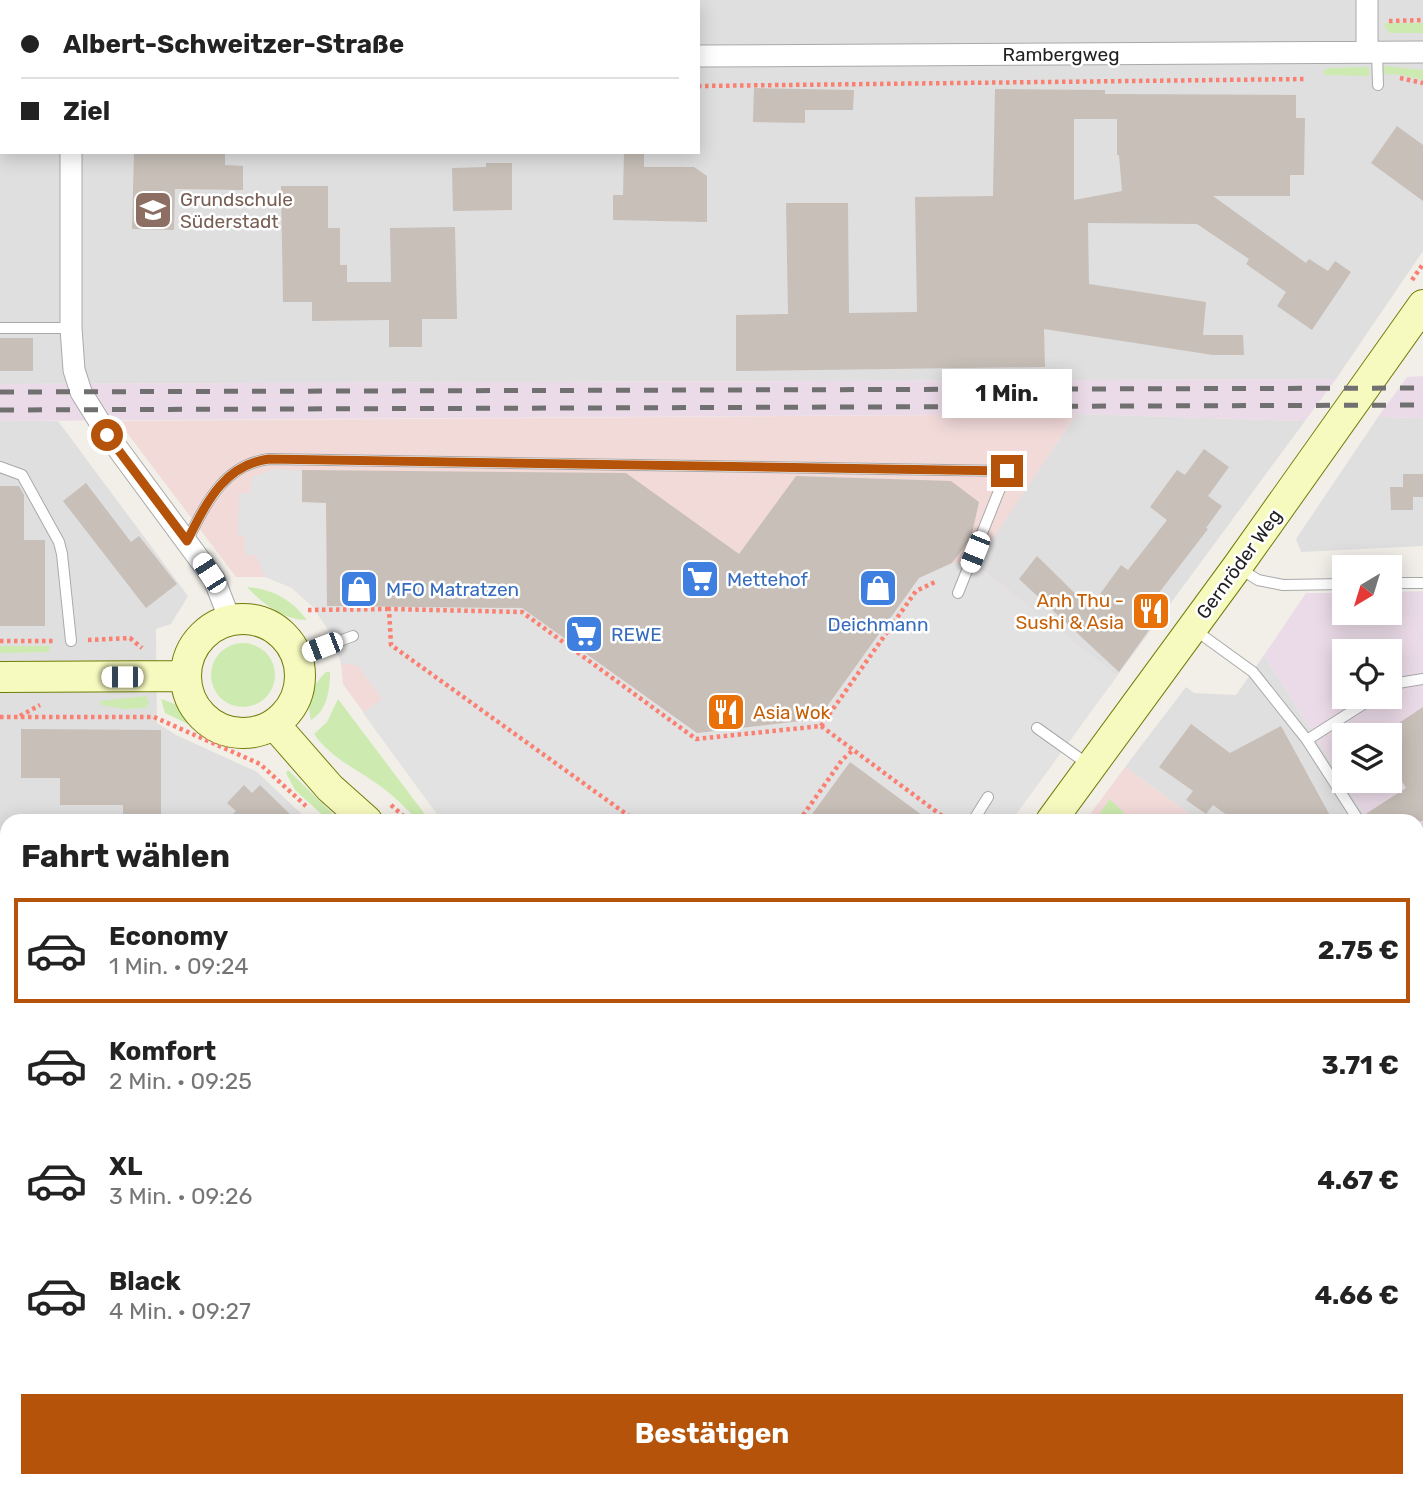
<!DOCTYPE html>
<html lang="de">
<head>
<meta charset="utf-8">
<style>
	:root { --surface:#fff; --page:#f2f2f2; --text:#222; --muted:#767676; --line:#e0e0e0; --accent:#b45309 }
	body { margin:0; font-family:Rubik,sans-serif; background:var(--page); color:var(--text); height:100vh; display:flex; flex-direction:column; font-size:26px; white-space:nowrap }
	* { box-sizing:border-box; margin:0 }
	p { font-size:23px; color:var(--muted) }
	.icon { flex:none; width:38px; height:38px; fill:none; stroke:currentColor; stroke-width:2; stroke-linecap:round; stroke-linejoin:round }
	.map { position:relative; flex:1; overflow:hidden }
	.drawer { position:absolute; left:0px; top:814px; width:1424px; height:674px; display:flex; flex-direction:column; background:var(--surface); border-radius:21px 21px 0 0; box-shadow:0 4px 18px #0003 }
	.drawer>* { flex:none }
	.banner { position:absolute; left:0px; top:0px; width:700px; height:154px; box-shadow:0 4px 18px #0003; display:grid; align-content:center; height:154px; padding:0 21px; background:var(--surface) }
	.needle { width:46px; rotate:218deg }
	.tools { position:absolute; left:1332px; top:555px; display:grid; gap:14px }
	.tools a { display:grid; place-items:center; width:70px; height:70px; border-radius:0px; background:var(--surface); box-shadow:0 4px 18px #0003; font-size:35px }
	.end { position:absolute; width:32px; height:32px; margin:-16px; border:9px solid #b45309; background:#fff; box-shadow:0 0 0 4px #fff }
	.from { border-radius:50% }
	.bubble { position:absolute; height:49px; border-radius:0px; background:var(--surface); box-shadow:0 4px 18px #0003; font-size:23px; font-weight:700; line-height:49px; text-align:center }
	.car { position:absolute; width:21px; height:42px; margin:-21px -10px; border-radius:9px; box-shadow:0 0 5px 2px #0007; background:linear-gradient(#fff 24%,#345 0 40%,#fff 0 76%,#345 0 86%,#fff 0) }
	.banner b { display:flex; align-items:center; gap:24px; height:66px; font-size:26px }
	.banner b+b { border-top:2px solid var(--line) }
	.banner i { width:18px; height:18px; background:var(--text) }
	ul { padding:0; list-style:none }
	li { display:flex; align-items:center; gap:21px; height:105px; margin:0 14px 10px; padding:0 7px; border:4px solid transparent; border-radius:0px }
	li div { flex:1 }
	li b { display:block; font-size:26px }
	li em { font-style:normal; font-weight:700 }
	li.current { border-color:var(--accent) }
	li>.icon { width:63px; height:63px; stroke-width:1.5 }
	h2 { padding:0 21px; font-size:32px; line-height:84px }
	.cta { display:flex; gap:14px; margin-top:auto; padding:14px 21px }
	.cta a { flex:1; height:80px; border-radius:0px; background:var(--accent); color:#fff; font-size:28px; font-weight:700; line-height:80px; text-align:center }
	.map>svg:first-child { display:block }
	.residential { fill:#e0dfdf; fill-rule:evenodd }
	.commercial { fill:#f2dad9 }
	.industrial { fill:#ebdbe8; fill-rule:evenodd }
	.grass { fill:#cdebb0 }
	.forest { fill:#add19e }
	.parking { fill:#e2e2e2 }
	.water { fill:#aad3df }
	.building { fill:#c7bfb8; fill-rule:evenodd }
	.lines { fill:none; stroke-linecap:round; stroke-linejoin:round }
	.lane-casing { stroke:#a9a9a9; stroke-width:12 }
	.street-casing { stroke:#a9a9a9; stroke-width:23 }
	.secondary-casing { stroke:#707d05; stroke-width:32 }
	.path { stroke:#fa8072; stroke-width:4.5; stroke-dasharray:3.5 3.5; stroke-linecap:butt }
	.lane { stroke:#fff; stroke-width:10 }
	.street { stroke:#fff; stroke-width:21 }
	.secondary { stroke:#f7fabf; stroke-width:30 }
	.rail { stroke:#707070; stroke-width:5; stroke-dasharray:14 14; stroke-linecap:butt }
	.route { stroke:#b45309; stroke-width:9 }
	.labels { text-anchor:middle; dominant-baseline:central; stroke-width:5; stroke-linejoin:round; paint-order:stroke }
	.street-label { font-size:19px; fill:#222; stroke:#fff }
	.education-label { font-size:19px; fill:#785e54; stroke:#fff; text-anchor:start }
	.shop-label { font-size:19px; fill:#366cbe; stroke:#fff; text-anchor:start }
	.food-label { font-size:19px; fill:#c56008; stroke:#fff; text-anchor:end }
</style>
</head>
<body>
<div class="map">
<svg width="1423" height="1487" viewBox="0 0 1423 1487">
	<rect width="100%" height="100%" fill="#f2efe9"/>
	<path class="residential" d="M0,0H1423V251L1336,379L0,384ZM2,2H698V152H2Z
		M1076,414L1305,421L1117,676L975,564Z
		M1378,417L1423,418V546L1301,552L1296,539Z
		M0,421H58L188,596L171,624L156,629L157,723L176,735L257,772L309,821H7V1049L0,1051Z
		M1264,655L1368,821H1199L1125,767L1186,687L1194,693L1236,695Z
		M7,1170V1480H794L798,1487H0V1171Z
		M996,1480H1409L1414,1487H989Z"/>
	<path class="commercial" d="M1076,414L976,564L1117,676L1011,821H442L343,684L341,663L333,637L313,607L292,588L275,580L265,577H236L118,421Z
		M1125,767L1199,821H1085Z
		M1418,899L1423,908V1175L1418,1178Z"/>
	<path class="industrial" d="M1423,376V418L1378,417L1407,377Z
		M1336,379L1305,421L1076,414L0,421V384Z
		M1423,591V908L1418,899V821H1368L1264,655L1306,593H1344V612H1390V592ZM1344,651H1390V696H1344ZM1344,735H1390V780H1344Z"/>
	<path class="grass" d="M1385,23H1423V33H1390L1385,28Z
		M1384,66L1423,70V80L1402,75L1383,74Z
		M1369,67V76L1324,75V70L1330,68Z
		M247,587C273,589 291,599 307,620C283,620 263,604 247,587Z
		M211 675a32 32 0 1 1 64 0a32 32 0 1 1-64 0Z
		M0,646H50L49,652L0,653Z
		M326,672H330C330,690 327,711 311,720C306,702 312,685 326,672Z
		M146,696L149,702L146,708L124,709L101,705L100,701Z
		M161,699C179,704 194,715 203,731L165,713Z
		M338,699L430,821H418C405,807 391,793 376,783C353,767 330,757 314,734L327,722Z
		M288,770L333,814L329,821L295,790L286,773Z
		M1110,799L1132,821H1094Z
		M1423,1207V1476L1418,1468V1211Z
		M1395,1480L1399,1487H1186L1180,1481Z"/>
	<path class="forest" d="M7,1115V1170L0,1171V1120Z"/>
	<path class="parking" d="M272,469L302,470V502L326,503L327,606L522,608L697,733L818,719L919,578L952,563L975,564L1117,676L1011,821H930L850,762L807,821H442L363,713L382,699L358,666L341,663L333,637L313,607L292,588L265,577L256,555H245V536H238L239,493H251V478Z"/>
	<path class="water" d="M7,1049V1115L0,1120V1051Z
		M814,1481H905L907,1487H816Z"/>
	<path class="building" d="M754,88L854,90L853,110H805V123L753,122Z
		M995,89L1105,90V94L1296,95V118H1305L1304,175H1290V196H1213L1306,263L1309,259L1328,271L1335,261L1351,272L1312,330L1277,306L1286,292L1246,264L1249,259L1197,224L1088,223L1089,284L1206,302L1203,335H1243L1244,355H1213L1044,329L1045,367L736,371V315L788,314L786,203H848L849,313L917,312L915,197L993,196ZM1074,119H1117V155H1119L1122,191L1074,200Z
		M1397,126L1423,145V201L1371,163Z
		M134,152H225V165L243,166V190L175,189L174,230L132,229Z
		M624,152H644V167H694L707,176V222L613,220V195H623Z
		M486,163H512V210L453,211L452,168L486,167Z
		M281,186H328V228H340V265H347V282H391L390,228L455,227L457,319H422V347H389V320L312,321V302H283Z
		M0,338H33V371H0Z
		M1204,449L1229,467L1208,496L1222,506L1206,528L1208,529L1158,594L1169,602L1119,672L1019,579L1037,556L1090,608L1121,565L1128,570L1167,520L1150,507L1177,470L1185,475Z
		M302,470L626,473L739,554L796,476L951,481L979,502L971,538L952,563L919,578L818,719L697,733L522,608L327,606L326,503L302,502Z
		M1403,474H1423V497H1413V510H1391L1390,487H1403Z
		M86,483L131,542L139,536L177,584L146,608L63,501Z
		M0,486H19L24,495V540H45V626H0Z
		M1423,707V821H1367L1364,815L1406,788L1390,762V729Z
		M1191,724L1230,753L1281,726L1333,821H1235L1213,805L1206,814L1186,800L1193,791L1159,767Z
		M21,729L161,730V821H123V805H60V778H21Z
		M850,762L930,821H807Z
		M244,785L252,793L260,785L297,821H226L236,811L227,803Z"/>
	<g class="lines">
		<defs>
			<path id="lane" d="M1377,52L1378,85
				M0,328H71
				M0,467L22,475L59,542L62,554L71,641
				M187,541C206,504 223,465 269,459L1007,471L958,593
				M1239,568L1258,580L1283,585L1344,584
				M1390,583H1423
				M1195,630L1253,672L1307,740L1359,821
				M297,657L353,636
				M1390,688L1398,683L1423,679
				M1037,728L1089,765
				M1307,740L1376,696
				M973,821L988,797
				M1418,912L1423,921
				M1414,1480L1419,1487
				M938,1482L958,1480"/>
			<path id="street" d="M71,0V2
				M1367,0V52
				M698,56L1423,52
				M0,58H2
				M71,152V328L74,370L81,392L107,434L214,579L230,620
				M0,1378L7,1377
				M750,1480L755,1487
				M938,1480L939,1487"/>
			<path id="secondary" d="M186 676a57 57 0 1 1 114 0a57 57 0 1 1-114 0Z
				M0,677L186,676
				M274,724L330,788L367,821
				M1051,821L1237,567L1423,305"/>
		</defs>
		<use href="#lane" class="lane-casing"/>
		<use href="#street" class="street-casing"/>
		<use href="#secondary" class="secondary-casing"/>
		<path class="path" d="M1389,21L1423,20
			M1400,78L1423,83
			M698,86L1304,79
			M1412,280L1423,264
			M308,610L389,609
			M88,640L130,638L142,648
			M0,641H55
			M20,716L40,705
			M0,717H154L260,764L306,806
			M821,726L916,591L937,581
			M391,805L409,821
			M636,821L391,645L389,609L522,612L696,739L821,726L949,821
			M799,821L842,760L853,750
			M0,1408L7,1406
			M909,1480L911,1487"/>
		<use href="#lane" class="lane"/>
		<use href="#street" class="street"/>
		<use href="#secondary" class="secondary"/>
		<path class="rail" d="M0,392L1423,388
			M0,410L1423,405"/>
	</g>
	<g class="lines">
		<path class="route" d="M107,435L187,541C206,504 223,465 269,459L1007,471"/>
	</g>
	<defs>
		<symbol id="school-square" viewBox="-11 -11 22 22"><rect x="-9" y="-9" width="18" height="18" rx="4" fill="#8d6e63" stroke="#fff"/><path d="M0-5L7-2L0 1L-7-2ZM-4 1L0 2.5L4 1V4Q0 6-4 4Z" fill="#fff"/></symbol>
		<symbol id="supermarket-square" viewBox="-11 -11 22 22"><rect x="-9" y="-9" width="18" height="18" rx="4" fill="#3f7fe0" stroke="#fff"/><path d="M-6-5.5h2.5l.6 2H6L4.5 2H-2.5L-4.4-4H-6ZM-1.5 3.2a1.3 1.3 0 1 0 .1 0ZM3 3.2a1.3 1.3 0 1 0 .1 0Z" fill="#fff"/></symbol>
		<symbol id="shop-square" viewBox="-11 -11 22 22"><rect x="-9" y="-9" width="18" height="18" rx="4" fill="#3f7fe0" stroke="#fff"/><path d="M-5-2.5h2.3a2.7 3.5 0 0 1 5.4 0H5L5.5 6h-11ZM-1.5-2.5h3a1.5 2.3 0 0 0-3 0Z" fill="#fff"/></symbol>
		<symbol id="restaurant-square" viewBox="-11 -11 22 22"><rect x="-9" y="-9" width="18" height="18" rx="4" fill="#e8710a" stroke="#fff"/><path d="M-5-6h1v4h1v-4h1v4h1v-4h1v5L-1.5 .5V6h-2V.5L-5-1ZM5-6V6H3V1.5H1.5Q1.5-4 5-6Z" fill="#fff"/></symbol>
	</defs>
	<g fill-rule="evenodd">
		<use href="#school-square" x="131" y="188" width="44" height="44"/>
		<use href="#supermarket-square" x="678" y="557" width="44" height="44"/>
		<use href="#shop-square" x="856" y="566" width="44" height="44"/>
		<use href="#shop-square" x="337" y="567" width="44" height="44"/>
		<use href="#restaurant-square" x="1129" y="589" width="44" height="44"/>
		<use href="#supermarket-square" x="562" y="612" width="44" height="44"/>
		<use href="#restaurant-square" x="704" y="690" width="44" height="44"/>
	</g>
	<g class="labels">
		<g class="street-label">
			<text x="1061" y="54">Rambergweg</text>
			<text transform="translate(1239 564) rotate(-54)">Gernröder Weg</text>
		</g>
		<g class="education-label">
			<text x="180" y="199">Grundschule<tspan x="180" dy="22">Süderstadt</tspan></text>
		</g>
		<g class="shop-label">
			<text x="727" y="579">Mettehof</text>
			<text x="386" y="589">MFO Matratzen</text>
			<text x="878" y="624" text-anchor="middle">Deichmann</text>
			<text x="611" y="634">REWE</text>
		</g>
		<g class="food-label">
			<text x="1124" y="600">Anh Thu -<tspan x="1124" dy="22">Sushi &amp; Asia</tspan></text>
			<text x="753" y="712" text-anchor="start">Asia Wok</text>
		</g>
	</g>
</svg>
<div class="tools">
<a><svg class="needle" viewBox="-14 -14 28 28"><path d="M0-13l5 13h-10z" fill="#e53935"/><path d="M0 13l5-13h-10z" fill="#767676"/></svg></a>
<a><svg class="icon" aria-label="locate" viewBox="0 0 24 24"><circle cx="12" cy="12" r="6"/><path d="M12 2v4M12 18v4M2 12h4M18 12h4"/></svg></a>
<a><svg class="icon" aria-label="layers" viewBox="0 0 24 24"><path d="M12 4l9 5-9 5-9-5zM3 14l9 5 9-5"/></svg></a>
</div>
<i class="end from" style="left:107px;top:435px"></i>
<i class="end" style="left:1007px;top:471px"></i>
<div class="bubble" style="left:942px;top:369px;width:130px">1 Min.</div>
<i class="car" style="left:975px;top:552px;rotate:202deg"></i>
<i class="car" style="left:209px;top:573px;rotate:327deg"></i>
<i class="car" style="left:322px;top:647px;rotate:249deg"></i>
<i class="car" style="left:122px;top:677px;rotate:270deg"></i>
<div class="banner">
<b><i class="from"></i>Albert-Schweitzer-Straße</b>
<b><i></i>Ziel</b>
</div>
<section class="drawer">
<h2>Fahrt wählen</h2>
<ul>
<li class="current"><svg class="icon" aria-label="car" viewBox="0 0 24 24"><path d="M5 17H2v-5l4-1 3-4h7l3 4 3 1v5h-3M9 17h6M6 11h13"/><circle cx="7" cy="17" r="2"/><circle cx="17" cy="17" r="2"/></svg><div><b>Economy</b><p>1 Min. · 09:24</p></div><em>2.75 €</em></li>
<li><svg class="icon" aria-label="car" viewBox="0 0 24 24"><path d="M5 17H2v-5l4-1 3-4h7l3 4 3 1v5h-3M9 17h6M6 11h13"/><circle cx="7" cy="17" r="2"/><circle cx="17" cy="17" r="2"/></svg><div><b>Komfort</b><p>2 Min. · 09:25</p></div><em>3.71 €</em></li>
<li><svg class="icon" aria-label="car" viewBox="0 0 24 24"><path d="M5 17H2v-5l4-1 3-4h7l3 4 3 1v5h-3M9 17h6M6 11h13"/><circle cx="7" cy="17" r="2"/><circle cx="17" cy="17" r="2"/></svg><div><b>XL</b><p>3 Min. · 09:26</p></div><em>4.67 €</em></li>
<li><svg class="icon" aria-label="car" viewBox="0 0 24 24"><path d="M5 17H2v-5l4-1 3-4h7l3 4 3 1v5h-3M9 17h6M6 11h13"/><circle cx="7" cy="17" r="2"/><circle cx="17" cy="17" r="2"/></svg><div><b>Black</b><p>4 Min. · 09:27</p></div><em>4.66 €</em></li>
</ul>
<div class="cta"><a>Bestätigen</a></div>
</section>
</div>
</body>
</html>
